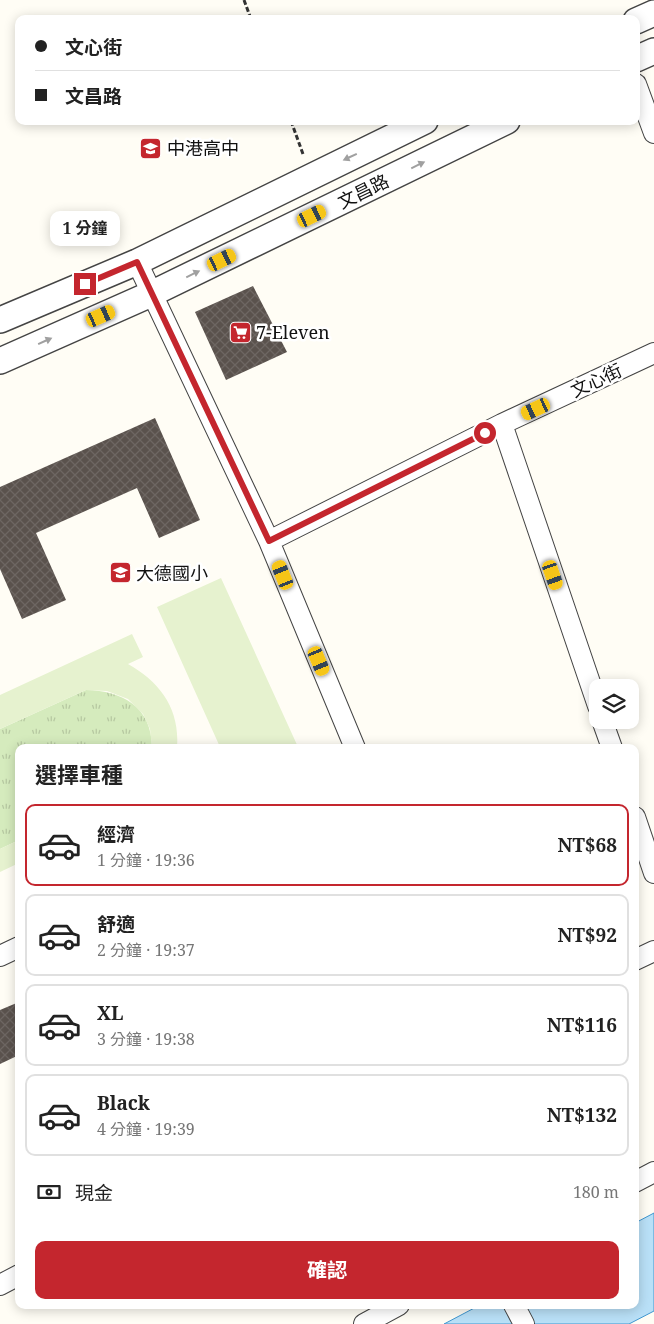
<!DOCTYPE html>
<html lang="zh-TW">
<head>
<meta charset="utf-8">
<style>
	:root { --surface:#fff; --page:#f2f2f2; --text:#222; --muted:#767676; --line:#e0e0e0; --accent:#c4262e }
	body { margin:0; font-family:"Noto Serif","Noto Sans TC",serif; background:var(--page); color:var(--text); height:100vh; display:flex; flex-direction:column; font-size:19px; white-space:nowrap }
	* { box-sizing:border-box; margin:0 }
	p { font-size:16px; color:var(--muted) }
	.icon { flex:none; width:28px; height:28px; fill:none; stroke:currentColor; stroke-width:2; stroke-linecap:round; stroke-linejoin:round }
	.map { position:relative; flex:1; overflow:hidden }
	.side { position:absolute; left:15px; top:744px; width:624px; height:565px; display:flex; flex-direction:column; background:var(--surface); border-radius:10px; box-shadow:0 2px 12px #0003 }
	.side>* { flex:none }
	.guide { position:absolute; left:15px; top:15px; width:625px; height:110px; border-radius:10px; box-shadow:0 2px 12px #0003; display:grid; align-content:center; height:110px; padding:0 20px; background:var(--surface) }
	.tools { position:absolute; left:589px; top:679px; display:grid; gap:10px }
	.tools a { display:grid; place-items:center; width:50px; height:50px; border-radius:10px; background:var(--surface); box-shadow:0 2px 12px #0003; font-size:25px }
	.end { position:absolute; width:22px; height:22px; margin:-11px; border:6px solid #c4262e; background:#fff; box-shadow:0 0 0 2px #fff }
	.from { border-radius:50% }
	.bubble { position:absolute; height:35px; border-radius:10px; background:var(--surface); box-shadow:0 2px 12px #0003; font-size:16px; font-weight:700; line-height:35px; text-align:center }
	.car { position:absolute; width:15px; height:30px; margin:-15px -8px; border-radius:6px; box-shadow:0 0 4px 1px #0007; background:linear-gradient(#f5c518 24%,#345 0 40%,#f5c518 0 76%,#345 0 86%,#f5c518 0) }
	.guide b { display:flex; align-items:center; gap:18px; height:48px; font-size:19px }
	.guide b+b { border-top:1px solid var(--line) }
	.guide i { width:12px; height:12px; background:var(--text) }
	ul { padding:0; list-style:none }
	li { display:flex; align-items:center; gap:15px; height:82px; margin:0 10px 8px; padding:0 10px; border:2px solid var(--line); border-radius:10px }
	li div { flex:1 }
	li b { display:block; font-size:19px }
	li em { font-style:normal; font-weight:700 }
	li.selected { border-color:var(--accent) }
	li>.icon { width:45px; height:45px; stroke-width:1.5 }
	h2 { padding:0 20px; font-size:22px; line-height:60px }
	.pay { display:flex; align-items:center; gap:12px; height:55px; padding:0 20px; font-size:19px }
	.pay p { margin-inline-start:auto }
	.button { display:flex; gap:10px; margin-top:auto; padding:10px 20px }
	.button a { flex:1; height:58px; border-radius:10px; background:var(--accent); color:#fff; font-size:20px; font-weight:700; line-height:58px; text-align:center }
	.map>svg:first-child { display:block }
	.grass { fill:url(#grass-tufts) }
	.pitch { fill:#e6f2cf }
	.water { fill:#b9e0f7; stroke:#3f96cf }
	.building { fill:url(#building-cross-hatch) }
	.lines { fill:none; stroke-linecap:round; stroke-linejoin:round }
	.minor-casing { stroke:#444; stroke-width:22 }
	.tertiary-casing { stroke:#444; stroke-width:28 }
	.path { stroke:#333; stroke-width:3; stroke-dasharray:5 2.5; stroke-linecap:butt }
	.minor { stroke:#fff; stroke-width:20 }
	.tertiary { stroke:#fff; stroke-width:25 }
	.oneway { fill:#a0a0a0 }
	.route { stroke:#c4262e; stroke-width:6 }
	.labels { text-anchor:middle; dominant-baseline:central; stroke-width:5; stroke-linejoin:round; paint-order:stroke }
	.poi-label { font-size:18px; fill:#111; stroke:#fff; text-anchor:start }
	.street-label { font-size:18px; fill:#111; stroke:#fff }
</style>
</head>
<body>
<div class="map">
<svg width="654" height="1324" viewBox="0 0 654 1324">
	<defs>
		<pattern id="grass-tufts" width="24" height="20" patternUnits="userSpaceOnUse" patternTransform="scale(1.25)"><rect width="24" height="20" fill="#d5ebbd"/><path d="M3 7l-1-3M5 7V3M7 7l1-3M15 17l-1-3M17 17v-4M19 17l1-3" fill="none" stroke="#b6c8a1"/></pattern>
		<pattern id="building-cross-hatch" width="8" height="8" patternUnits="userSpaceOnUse" patternTransform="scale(1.25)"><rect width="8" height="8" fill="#5a524d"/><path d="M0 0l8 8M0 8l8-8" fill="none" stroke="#6d6662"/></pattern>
	</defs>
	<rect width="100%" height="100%" fill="#fffdf5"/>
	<path class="grass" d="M86,690C122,691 152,706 152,748H19V840L0,849V729Z"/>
	<path class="pitch" d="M221,578L298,747H220L157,607Z
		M132,634L143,657L128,664C160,682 180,709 177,747H152L150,729L143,714L128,699L107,691L86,690L0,729V695Z
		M19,840V863L0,872V849Z"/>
	<path class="water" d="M654,1213V1311L629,1324H444L480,1305H635V1223Z"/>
	<path class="building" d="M253,286L287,352L226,380L195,312Z
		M155,418L200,520L159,538L137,488L36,533L66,600L22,619L0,569V487Z
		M19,1002V1055L0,1064V1010Z"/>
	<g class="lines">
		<defs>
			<path id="minor" d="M636,84L654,133
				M137,262L269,541L355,748
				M502,424L598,706
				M269,541L502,424L654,353
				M602,720L612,748
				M635,817L654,873
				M0,956L19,947
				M635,960L654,951
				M635,1182L654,1172
				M0,1285L19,1275
				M514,1305L524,1324
				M364,1324L399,1305"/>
			<path id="tertiary" d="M636,21L654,13
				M636,59L654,51
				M0,320L137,262L425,121
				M0,361L151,294L507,121"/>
		</defs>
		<use href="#minor" class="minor-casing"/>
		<use href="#tertiary" class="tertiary-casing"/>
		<path class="path" d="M244,0L251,19
			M291,121L303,154"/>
		<use href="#minor" class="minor"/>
		<use href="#tertiary" class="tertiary"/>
	</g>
	<defs><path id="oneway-solid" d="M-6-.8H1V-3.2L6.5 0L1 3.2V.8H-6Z" transform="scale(1.25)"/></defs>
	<g class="oneway">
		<use href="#oneway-solid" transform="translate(350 157) rotate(155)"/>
		<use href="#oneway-solid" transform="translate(418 165) rotate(-26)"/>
		<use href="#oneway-solid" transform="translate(193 274) rotate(-26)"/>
		<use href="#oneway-solid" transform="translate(45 341) rotate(-24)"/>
	</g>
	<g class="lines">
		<path class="route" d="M85,284L137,262L269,541L485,433"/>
	</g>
	<defs>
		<symbol id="school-square" viewBox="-11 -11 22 22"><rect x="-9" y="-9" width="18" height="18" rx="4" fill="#c4262e" stroke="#fff"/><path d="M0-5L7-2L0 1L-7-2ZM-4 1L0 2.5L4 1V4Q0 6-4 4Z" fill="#fff"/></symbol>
		<symbol id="supermarket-square" viewBox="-11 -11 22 22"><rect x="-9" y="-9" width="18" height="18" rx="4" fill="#c4262e" stroke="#fff"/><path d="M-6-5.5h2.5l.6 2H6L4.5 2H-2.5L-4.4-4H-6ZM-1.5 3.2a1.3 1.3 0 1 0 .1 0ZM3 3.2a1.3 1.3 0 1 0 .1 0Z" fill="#fff"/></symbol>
	</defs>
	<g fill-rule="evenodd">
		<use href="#school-square" x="138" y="136" width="25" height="25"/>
		<use href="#supermarket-square" x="228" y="320" width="25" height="25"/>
		<use href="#school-square" x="108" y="560" width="25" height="25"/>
	</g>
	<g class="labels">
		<g class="poi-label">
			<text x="167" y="148">中港高中</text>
			<text x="256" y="332">7-Eleven</text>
			<text x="136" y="573">大德國小</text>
		</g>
		<g class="street-label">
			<text transform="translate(363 191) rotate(-26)">文昌路</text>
			<text transform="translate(596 380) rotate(-25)">文心街</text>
		</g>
	</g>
</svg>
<div class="tools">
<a><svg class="icon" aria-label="layers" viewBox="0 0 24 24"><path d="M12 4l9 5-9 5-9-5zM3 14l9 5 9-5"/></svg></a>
</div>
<i class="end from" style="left:485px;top:433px"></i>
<i class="end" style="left:85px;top:284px"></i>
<div class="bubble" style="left:50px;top:211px;width:70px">1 分鐘</div>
<i class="car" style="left:312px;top:216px;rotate:64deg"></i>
<i class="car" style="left:222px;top:260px;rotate:64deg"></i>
<i class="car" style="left:101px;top:316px;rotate:66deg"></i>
<i class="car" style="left:536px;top:409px;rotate:245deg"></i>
<i class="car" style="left:283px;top:575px;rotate:338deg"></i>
<i class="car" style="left:553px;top:575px;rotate:161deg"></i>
<i class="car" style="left:319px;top:661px;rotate:157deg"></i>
<div class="guide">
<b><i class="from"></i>文心街</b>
<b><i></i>文昌路</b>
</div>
<section class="side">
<h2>選擇車種</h2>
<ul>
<li class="selected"><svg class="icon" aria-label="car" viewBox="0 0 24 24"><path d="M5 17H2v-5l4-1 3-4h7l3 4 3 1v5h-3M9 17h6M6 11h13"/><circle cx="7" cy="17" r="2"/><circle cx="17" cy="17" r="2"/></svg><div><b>經濟</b><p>1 分鐘 · 19:36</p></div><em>NT$68</em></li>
<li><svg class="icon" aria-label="car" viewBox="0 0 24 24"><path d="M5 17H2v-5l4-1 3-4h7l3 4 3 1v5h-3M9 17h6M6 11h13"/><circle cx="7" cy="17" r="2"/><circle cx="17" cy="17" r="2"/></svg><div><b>舒適</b><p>2 分鐘 · 19:37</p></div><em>NT$92</em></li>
<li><svg class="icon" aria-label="car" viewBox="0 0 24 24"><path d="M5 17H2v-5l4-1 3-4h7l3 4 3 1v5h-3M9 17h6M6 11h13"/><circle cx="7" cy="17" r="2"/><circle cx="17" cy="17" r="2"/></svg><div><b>XL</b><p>3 分鐘 · 19:38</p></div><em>NT$116</em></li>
<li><svg class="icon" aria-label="car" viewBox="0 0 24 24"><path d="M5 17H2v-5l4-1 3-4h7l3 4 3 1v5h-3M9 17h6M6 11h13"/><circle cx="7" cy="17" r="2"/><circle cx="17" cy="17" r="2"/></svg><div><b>Black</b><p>4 分鐘 · 19:39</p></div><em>NT$132</em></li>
</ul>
<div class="pay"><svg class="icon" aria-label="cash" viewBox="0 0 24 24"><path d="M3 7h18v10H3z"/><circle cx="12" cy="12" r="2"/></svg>現金<p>180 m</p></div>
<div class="button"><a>確認</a></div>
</section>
</div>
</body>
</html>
